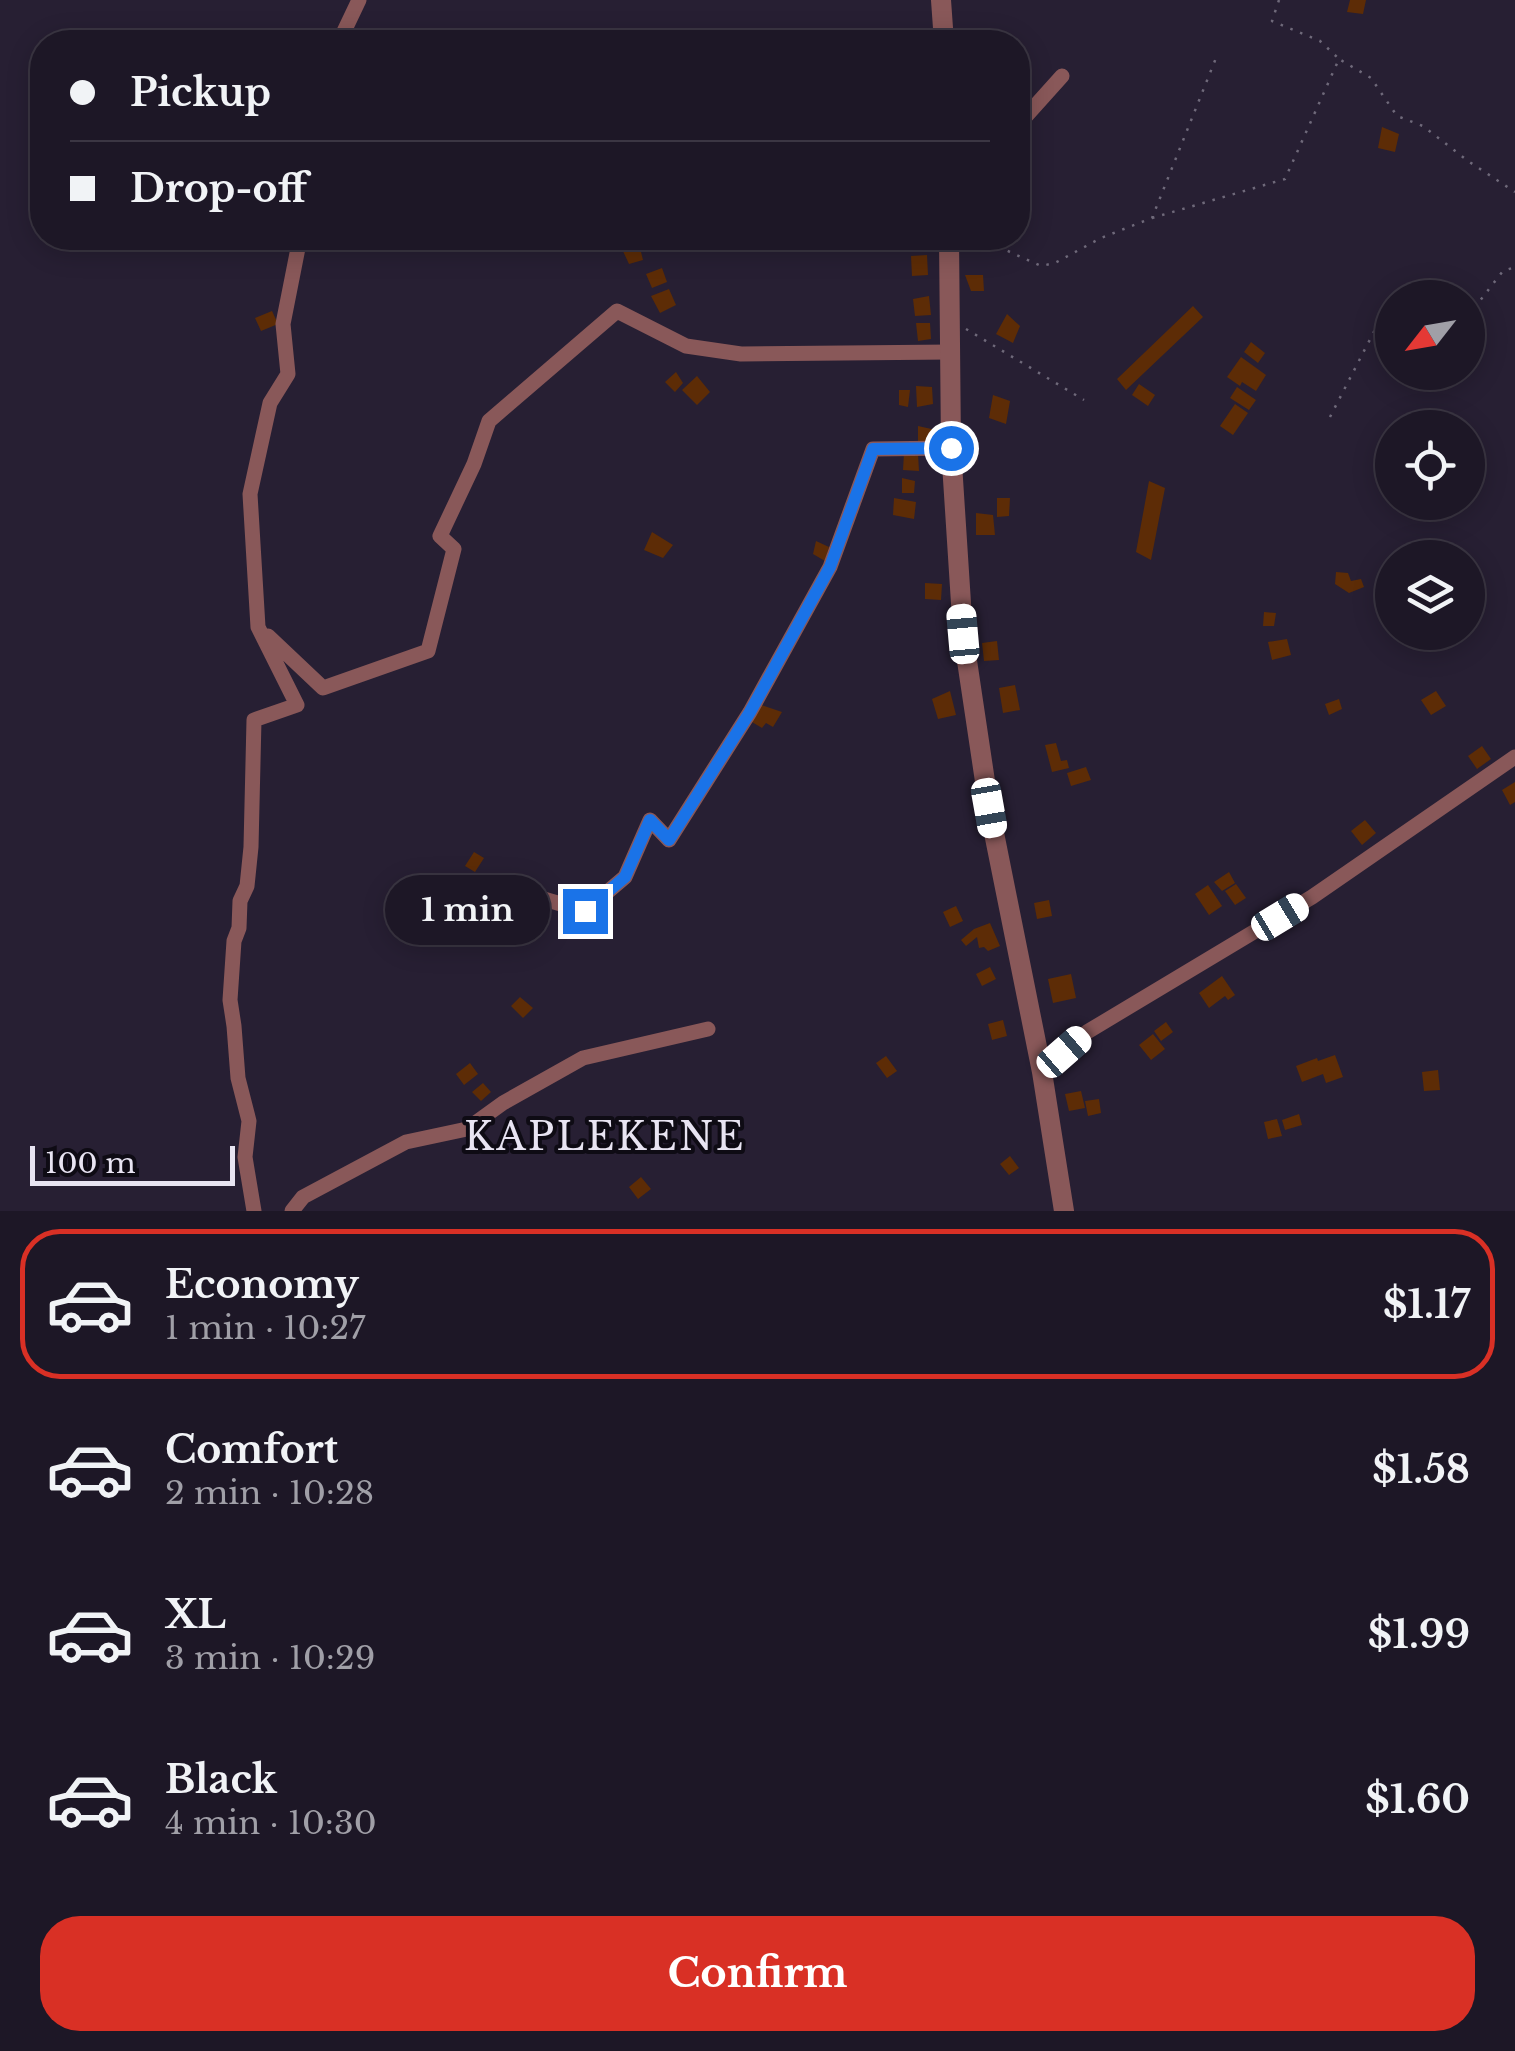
<!DOCTYPE html>
<html lang="en">
<head>
<meta charset="utf-8">
<style>
	:root { --surface:#1d1726; --page:#25202e; --text:#f1f3f6; --muted:#a09fa7; --line:#3b3643; --accent:#d93025 }
	body { margin:0; font-family:"Libre Baskerville",serif; background:var(--page); color:var(--text); height:100vh; display:flex; flex-direction:column; font-size:38px; white-space:nowrap }
	* { box-sizing:border-box; margin:0 }
	p { font-size:32px; color:var(--muted) }
	.icon { flex:none; width:55px; height:55px; fill:none; stroke:currentColor; stroke-width:2; stroke-linecap:round; stroke-linejoin:round }
	.map { position:relative; height:1211px; overflow:hidden }
	.side { display:flex; flex-direction:column; background:var(--surface); flex:1 }
	.side>* { flex:none }
	.banner { position:absolute; left:30px; top:30px; width:1000px; height:220px; border-radius:40px; box-shadow:0 5px 25px #0003,0 0 0 2px var(--line); display:grid; align-content:center; height:220px; padding:0 40px; background:var(--surface) }
	.needle { width:65px; rotate:239deg }
	.controls { position:absolute; left:1375px; top:280px; display:grid; gap:20px }
	.controls a { display:grid; place-items:center; width:110px; height:110px; border-radius:50%; background:var(--surface); box-shadow:0 5px 25px #0003,0 0 0 2px var(--line); font-size:50px }
	.scale { position:absolute; left:30px; bottom:25px; width:205px; box-sizing:border-box; padding-left:10px; border:5px solid #e8e4f2; border-top:0; font-size:28px; line-height:35px; white-space:nowrap; color:#e8e4f2; -webkit-text-stroke:8px #0e0b14; paint-order:stroke }
	.end { position:absolute; width:45px; height:45px; margin:-22px; border:12px solid #1a73e8; background:#fff; box-shadow:0 0 0 5px #fff }
	.from { border-radius:50% }
	.bubble { position:absolute; height:70px; border-radius:35px; background:var(--surface); box-shadow:0 5px 25px #0003,0 0 0 2px var(--line); font-size:32px; font-weight:800; line-height:70px; text-align:center }
	.car { position:absolute; width:30px; height:60px; margin:-30px -15px; border-radius:12px; box-shadow:0 0 8px 2px #0007; background:linear-gradient(#fff 24%,#345 0 40%,#fff 0 76%,#345 0 86%,#fff 0) }
	.banner b { display:flex; align-items:center; gap:35px; height:95px; font-size:38px }
	.banner b+b { border-top:2px solid var(--line) }
	.banner i { width:25px; height:25px; background:var(--text) }
	ul { padding:18px 0 0; list-style:none }
	li { display:flex; align-items:center; gap:30px; height:150px; margin:0 20px 15px; padding:0 20px; border:5px solid transparent; border-radius:40px }
	li div { flex:1 }
	li b { display:block; font-size:38px }
	li em { font-style:normal; font-weight:800 }
	li.on { border-color:var(--accent) }
	li>.icon { width:90px; height:90px; stroke-width:1.5 }
	.cta { display:flex; gap:20px; margin-top:auto; padding:20px 40px }
	.cta a { flex:1; height:115px; border-radius:40px; background:var(--accent); color:#fff; font-size:40px; font-weight:800; line-height:115px; text-align:center }
	.map>svg:first-child { display:block }
	.building { fill:#5d2c06 }
	.lines { fill:none; stroke-linecap:round; stroke-linejoin:round }
	.path { stroke:#6f697a; stroke-width:2.5; stroke-dasharray:2.5 8; stroke-linecap:butt }
	.minor { stroke:#895859; stroke-width:15 }
	.tertiary { stroke:#895859; stroke-width:20 }
	.route { stroke:#1a73e8; stroke-width:12 }
	.labels { text-anchor:middle; dominant-baseline:central; stroke-width:8; stroke-linejoin:round; paint-order:stroke }
	.quarter-label { font-size:38px; letter-spacing:2.5px; fill:#e8e4f2; stroke:#0e0b14 }
</style>
</head>
<body>
<div class="map">
<svg width="1515" height="1211" viewBox="0 0 1515 1211">
	<rect width="100%" height="100%" fill="#271f33"/>
	<path class="building" d="M1350,0H1366L1363,14L1347,12Z
		M1382,127L1399,134L1395,152L1378,148Z
		M639,244L643,260L629,264L622,249Z
		M927,255L928,275L912,276L911,256Z
		M662,268L667,282L652,288L646,274Z
		M965,275H983L984,291H971Z
		M669,289L676,305L660,313L651,296Z
		M929,296L931,315L915,316L913,299Z
		M1193,306L1203,317L1126,390L1117,379Z
		M272,311L278,324L261,331L255,318Z
		M1007,314L1020,326L1013,343L996,334Z
		M916,323H930L931,339L918,341Z
		M1251,342L1265,353L1258,363L1244,352Z
		M1241,357L1266,375L1256,391L1242,382L1240,386L1227,377Z
		M676,372L683,383L675,392L665,382Z
		M697,376L710,392L697,405L682,390Z
		M1139,384L1155,395L1148,406L1132,395Z
		M916,386L932,387L933,404L917,407Z
		M1237,387L1256,400L1249,410L1230,398Z
		M899,390H910L908,407L899,405Z
		M993,395L1010,401L1006,424L989,418Z
		M1235,404L1248,413L1233,435L1220,426Z
		M918,426L936,430L933,448L918,445Z
		M904,453L918,454L919,471L903,470Z
		M902,478L915,481L914,493H902Z
		M1149,481L1165,488L1151,560L1136,552Z
		M894,498L916,502L914,519L893,515Z
		M997,498H1010L1009,516L997,517Z
		M976,513L993,515L995,535H976Z
		M652,532L673,545L663,558L644,550Z
		M816,541L829,547L825,561L813,554Z
		M1336,572L1348,573L1351,581L1361,579L1364,587L1349,593L1335,584Z
		M925,583L942,584L941,600L925,599Z
		M1264,612L1276,613L1274,626H1263Z
		M1287,639L1291,655L1272,660L1268,642Z
		M997,641L999,660L984,661L982,643Z
		M1015,685L1020,710L1003,713L999,688Z
		M950,691L956,715L938,719L932,699Z
		M1436,691L1446,706L1431,715L1421,700Z
		M1339,699L1342,709L1329,715L1325,704Z
		M761,705L782,712L773,727L766,723L762,728L752,722Z
		M1056,743L1061,761L1067,760L1069,768L1052,772L1045,745Z
		M1482,746L1491,759L1477,769L1468,756Z
		M1086,767L1091,780L1071,786L1067,773Z
		M1515,782V802L1510,805L1502,790Z
		M1365,820L1376,833L1362,845L1351,831Z
		M474,852L484,858L475,872L465,866Z
		M1229,872L1235,883L1222,891L1214,882Z
		M1236,884L1246,898L1235,905L1225,891Z
		M1208,885L1222,906L1209,915L1195,894Z
		M1049,900L1052,916L1037,919L1034,903Z
		M956,906L963,921L950,927L943,912Z
		M990,923L1000,946L988,951L984,947L979,948L977,937L966,946L961,940L974,929Z
		M990,967L996,979L982,986L976,974Z
		M1071,974L1076,998L1053,1003L1048,979Z
		M1222,976L1235,995L1228,1000L1225,996L1209,1008L1199,993Z
		M520,997L533,1008L523,1018L511,1006Z
		M1003,1020L1007,1036L992,1040L988,1024Z
		M1166,1022L1173,1032L1161,1041L1154,1031Z
		M1153,1034L1165,1049L1151,1060L1139,1045Z
		M1335,1055L1343,1077L1326,1083L1323,1074L1302,1082L1296,1066L1317,1058L1318,1061Z
		M886,1056L897,1071L887,1078L876,1063Z
		M470,1063L478,1074L464,1085L456,1074Z
		M1438,1070L1440,1090L1424,1091L1422,1072Z
		M483,1083L491,1092L481,1101L472,1092Z
		M1081,1091L1085,1108L1069,1111L1065,1094Z
		M1099,1099L1101,1113L1088,1116L1085,1101Z
		M1299,1114L1302,1125L1285,1130L1282,1120Z
		M1277,1119L1282,1136L1268,1139L1264,1122Z
		M1010,1156L1019,1168L1009,1175L1000,1164Z
		M641,1177L651,1189L638,1199L629,1187Z"/>
	<g class="lines">
		<path class="path" d="M1279,0L1272,21L1320,41L1338,58
			M1152,218L1285,179L1339,59L1371,78L1397,116L1423,126L1468,161L1515,192
			M979,238L1041,266L1055,263L1101,238L1152,218L1218,53
			M1468,316L1503,271L1515,267
			M966,329L1084,400
			M1330,417L1380,320L1392,323"/>
		<path class="minor" d="M339,42L359,0
			M1018,125L1062,76
			M268,636L323,688L428,651L454,549L440,536L474,464L489,421L617,311L686,346L741,354L951,352
			M530,895L585,911L625,877L650,820L669,840L750,712L830,567L873,449L951,448
			M1042,1072L1087,1032L1312,897L1515,757
			M254,1211L245,1157L249,1121L238,1078L234,1026L230,1000L234,941L239,928L240,901L247,886L251,847L254,720L297,705L258,627L250,494L270,403L288,374L283,324L300,238
			M292,1211L303,1197L406,1142L467,1129L503,1103L583,1058L708,1029"/>
		<path class="tertiary" d="M941,0L944,42
			M949,238L951,448L963,634L989,808L1042,1072L1064,1211"/>
	</g>
	<g class="lines">
		<path class="route" d="M585,911L625,877L650,820L669,840L750,712L830,567L873,449L951,448"/>
	</g>
	<g class="labels">
		<g class="quarter-label">
			<text x="605" y="1136">KAPLEKENE</text>
		</g>
	</g>
</svg>
<div class="controls">
<a><svg class="needle" viewBox="-14 -14 28 28"><path d="M0-13l5 13h-10z" fill="#e53935"/><path d="M0 13l5-13h-10z" fill="#a09fa7"/></svg></a>
<a><svg class="icon" aria-label="locate" viewBox="0 0 24 24"><circle cx="12" cy="12" r="6"/><path d="M12 2v4M12 18v4M2 12h4M18 12h4"/></svg></a>
<a><svg class="icon" aria-label="layers" viewBox="0 0 24 24"><path d="M12 4l9 5-9 5-9-5zM3 14l9 5 9-5"/></svg></a>
</div>
<div class="scale">100 m</div>
<i class="end from" style="left:951px;top:448px"></i>
<i class="end" style="left:585px;top:911px"></i>
<div class="bubble" style="left:385px;top:875px;width:165px">1 min</div>
<i class="car" style="left:963px;top:634px;rotate:355deg"></i>
<i class="car" style="left:989px;top:808px;rotate:170deg"></i>
<i class="car" style="left:1280px;top:917px;rotate:59deg"></i>
<i class="car" style="left:1064px;top:1052px;rotate:49deg"></i>
<div class="banner">
<b><i class="from"></i>Pickup</b>
<b><i></i>Drop-off</b>
</div>
</div>
<section class="side">
<ul>
<li class="on"><svg class="icon" aria-label="car" viewBox="0 0 24 24"><path d="M5 17H2v-5l4-1 3-4h7l3 4 3 1v5h-3M9 17h6M6 11h13"/><circle cx="7" cy="17" r="2"/><circle cx="17" cy="17" r="2"/></svg><div><b>Economy</b><p>1 min · 10:27</p></div><em>$1.17</em></li>
<li><svg class="icon" aria-label="car" viewBox="0 0 24 24"><path d="M5 17H2v-5l4-1 3-4h7l3 4 3 1v5h-3M9 17h6M6 11h13"/><circle cx="7" cy="17" r="2"/><circle cx="17" cy="17" r="2"/></svg><div><b>Comfort</b><p>2 min · 10:28</p></div><em>$1.58</em></li>
<li><svg class="icon" aria-label="car" viewBox="0 0 24 24"><path d="M5 17H2v-5l4-1 3-4h7l3 4 3 1v5h-3M9 17h6M6 11h13"/><circle cx="7" cy="17" r="2"/><circle cx="17" cy="17" r="2"/></svg><div><b>XL</b><p>3 min · 10:29</p></div><em>$1.99</em></li>
<li><svg class="icon" aria-label="car" viewBox="0 0 24 24"><path d="M5 17H2v-5l4-1 3-4h7l3 4 3 1v5h-3M9 17h6M6 11h13"/><circle cx="7" cy="17" r="2"/><circle cx="17" cy="17" r="2"/></svg><div><b>Black</b><p>4 min · 10:30</p></div><em>$1.60</em></li>
</ul>
<div class="cta"><a>Confirm</a></div>
</section>
</body>
</html>
